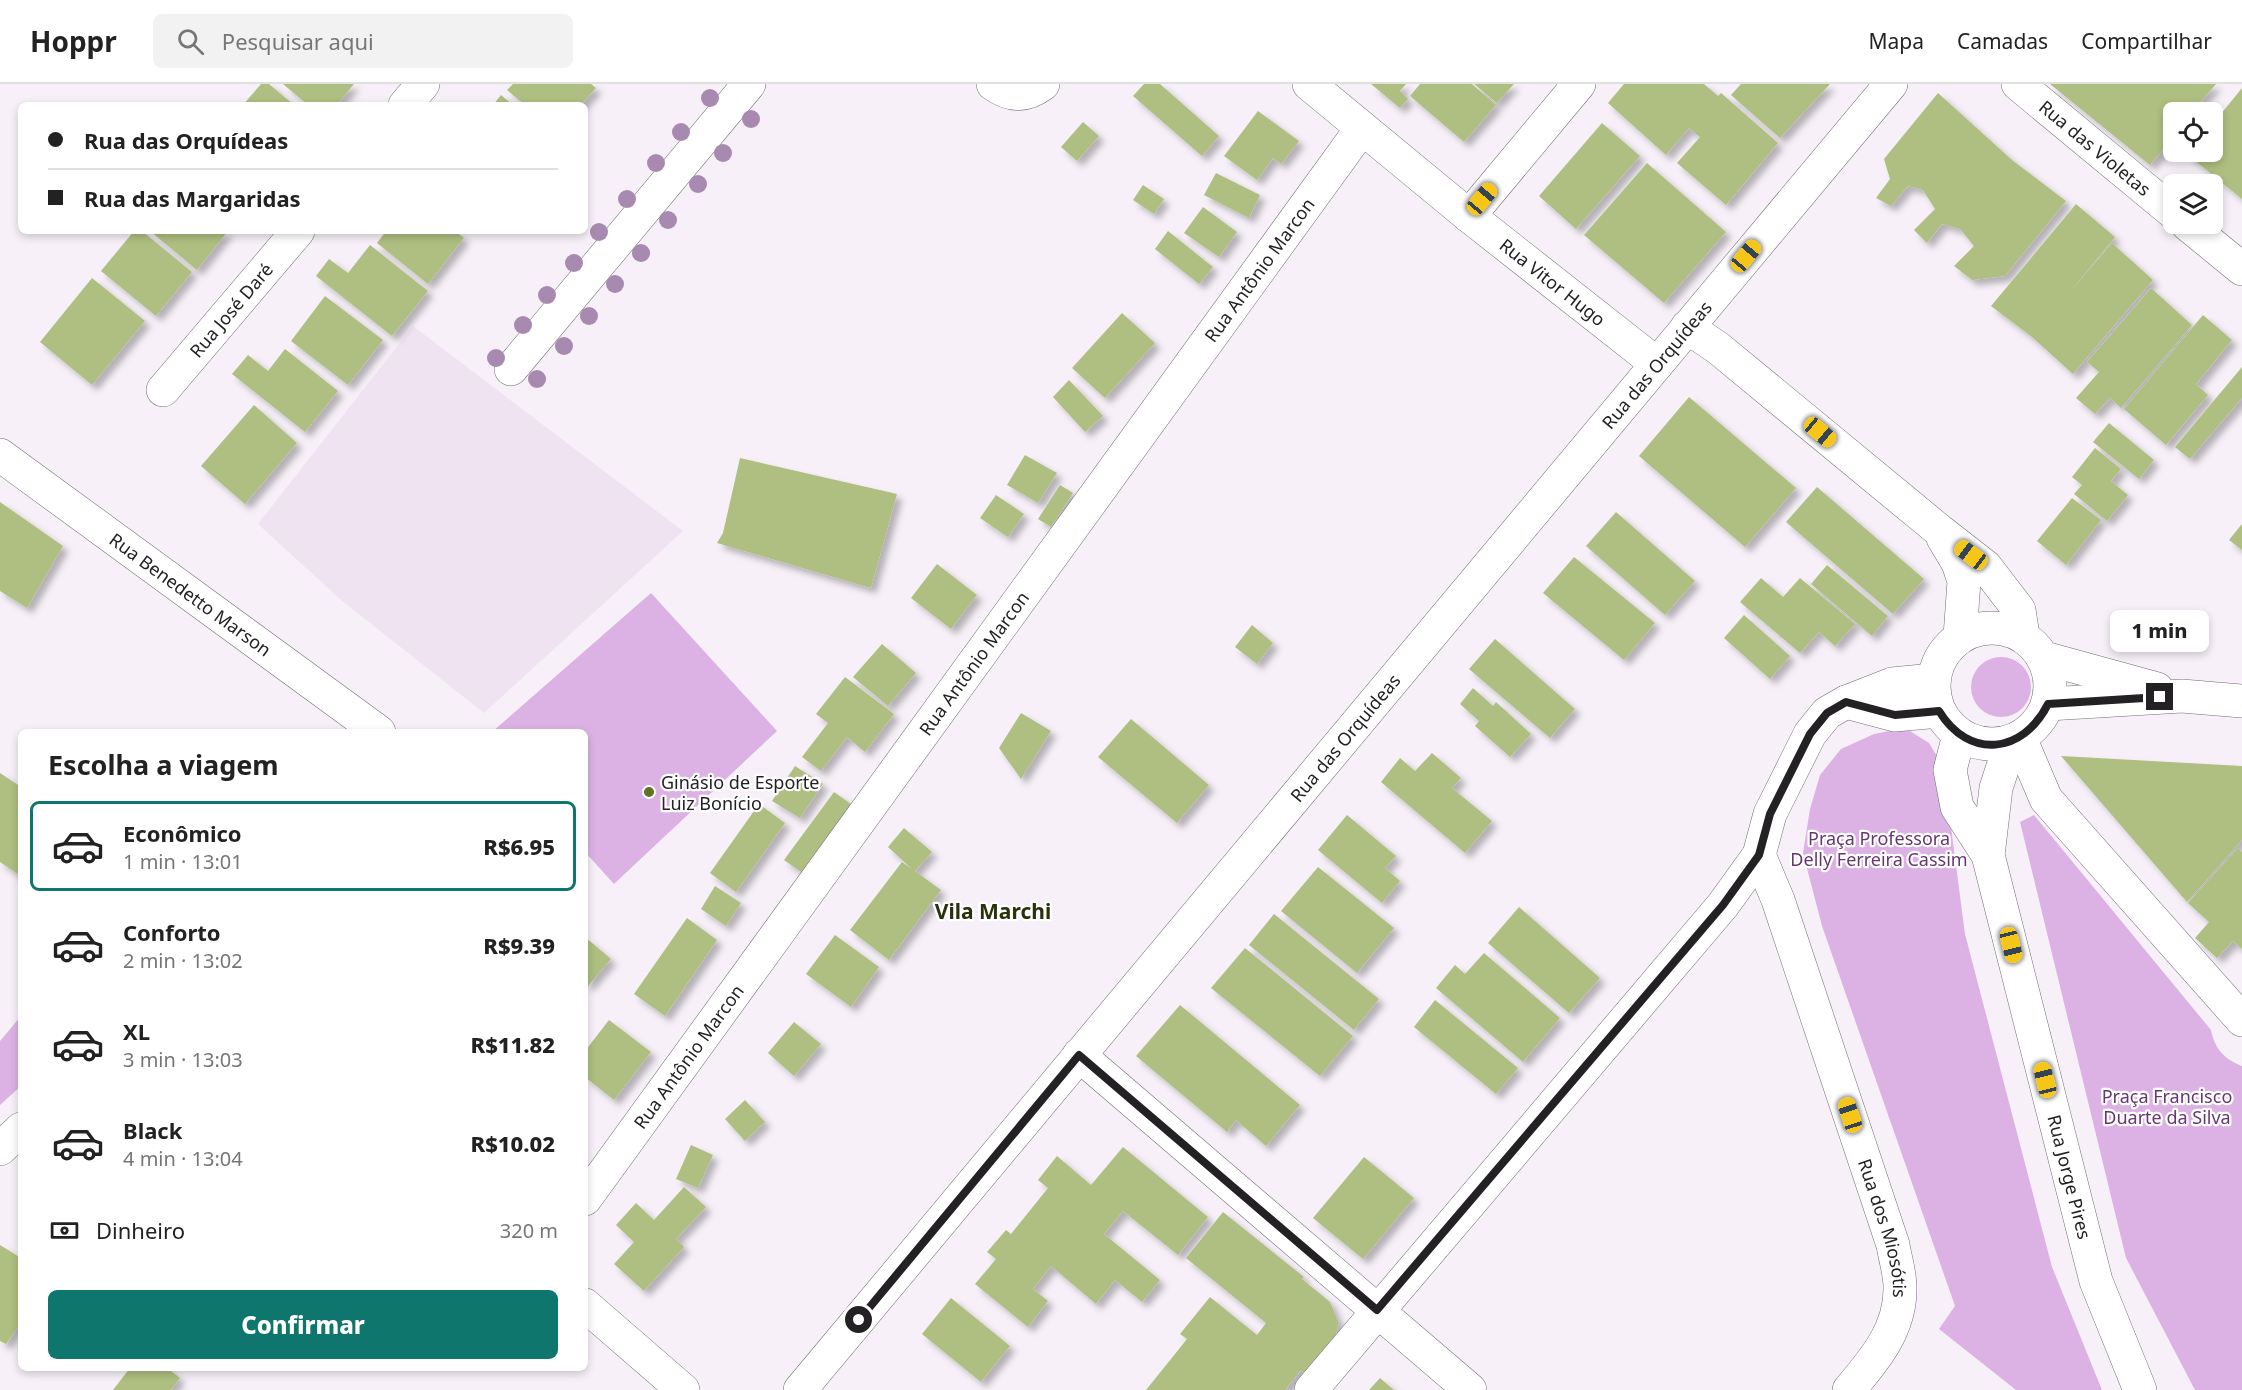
<!DOCTYPE html>
<html lang="pt">
<head>
<meta charset="utf-8">
<style>
	:root { --surface:#fff; --page:#f2f2f2; --text:#222; --muted:#767676; --line:#e0e0e0; --accent:#0f766e }
	body { margin:0; font-family:"Noto Sans",sans-serif; background:var(--page); color:var(--text); height:100vh; display:flex; flex-direction:column; font-size:22px; white-space:nowrap }
	* { box-sizing:border-box; margin:0 }
	p { font-size:20px; color:var(--muted) }
	.icon { flex:none; width:33px; height:33px; fill:none; stroke:currentColor; stroke-width:2; stroke-linecap:round; stroke-linejoin:round }
	.map { position:relative; flex:1; overflow:hidden }
	.drawer { position:absolute; left:18px; top:645px; width:570px; height:642px; display:flex; flex-direction:column; background:var(--surface); border-radius:9px; box-shadow:0 3px 9px #0003 }
	.drawer>* { flex:none }
	.guide { position:absolute; left:18px; top:18px; width:570px; height:132px; border-radius:9px; box-shadow:0 3px 9px #0003; display:grid; align-content:center; height:132px; padding:0 30px; background:var(--surface) }
	.controls { position:absolute; left:2163px; top:18px; display:grid; gap:12px }
	.controls a { display:grid; place-items:center; width:60px; height:60px; border-radius:9px; background:var(--surface); box-shadow:0 3px 9px #0003; font-size:30px }
	.end { position:absolute; width:27px; height:27px; margin:-14px; border:8px solid #232124; background:#fff; box-shadow:0 0 0 3px #fff }
	.from { border-radius:50% }
	.bubble { position:absolute; height:42px; border-radius:9px; background:var(--surface); box-shadow:0 3px 9px #0003; font-size:20px; font-weight:800; line-height:42px; text-align:center }
	.car { position:absolute; width:18px; height:36px; margin:-18px -9px; border-radius:8px; box-shadow:0 0 4px 2px #0007; background:linear-gradient(#f5c518 24%,#345 0 40%,#f5c518 0 76%,#345 0 86%,#f5c518 0) }
	.guide b { display:flex; align-items:center; gap:21px; height:57px; font-size:22px }
	.guide b+b { border-top:2px solid var(--line) }
	.guide i { width:15px; height:15px; background:var(--text) }
	ul { padding:0; list-style:none }
	li { display:flex; align-items:center; gap:18px; height:90px; margin:0 12px 9px; padding:0 18px; border:3px solid transparent; border-radius:9px }
	li div { flex:1 }
	li b { display:block; font-size:22px }
	li em { font-style:normal; font-weight:800 }
	li.selected { border-color:var(--accent) }
	li>.icon { width:54px; height:54px; stroke-width:1.5 }
	h2 { padding:0 30px; font-size:27px; line-height:72px }
	.pay { display:flex; align-items:center; gap:15px; height:66px; padding:0 30px; font-size:22px }
	.pay p { margin-inline-start:auto }
	.cta { display:flex; gap:12px; margin-top:auto; padding:12px 30px }
	.cta a { flex:1; height:69px; border-radius:9px; background:var(--accent); color:#fff; font-size:24px; font-weight:800; line-height:69px; text-align:center }
	header { display:flex; align-items:center; gap:36px; box-sizing:border-box; height:84px; padding:0 30px; background:var(--surface); border-bottom:2px solid var(--line) }
	header strong { font-size:28px }
	nav { display:flex; gap:33px; margin-inline-start:auto; font-size:21px }
	.search { width:420px; height:54px; background:var(--page); display:flex; align-items:center; gap:15px; box-sizing:border-box; padding:0 21px; border-radius:9px; color:var(--muted); font-size:22px }
	.map>svg:first-child { display:block }
	.built { fill:#efe3f1 }
	.green { fill:#dcb2e5 }
	.building { fill:#aebf81; filter:url(#shadow) }
	.lines { fill:none; stroke-linecap:round; stroke-linejoin:round }
	.minor-casing { stroke:#726c73; stroke-width:34 }
	.minor { stroke:#fff; stroke-width:33 }
	.tree { fill:#a889af }
	.route { stroke:#232124; stroke-width:8 }
	.poi-dot { fill:#617220; stroke:#fff; stroke-width:2 }
	.labels { text-anchor:middle; dominant-baseline:central; stroke-width:4.5; stroke-linejoin:round; paint-order:stroke }
	.street-label { font-size:18px; fill:#232124; stroke:#fff }
	.poi-label { font-size:18px; fill:#232124; stroke:#fff; text-anchor:start }
	.park-label { font-size:18px; fill:#683573; stroke:#fff }
	.quarter-label { font-size:21px; font-weight:bold; fill:#2a320b; stroke:#fff }
</style>
</head>
<body>
<header>
<strong>Hoppr</strong>
<div class="search"><svg class="icon" aria-label="search" viewBox="0 0 24 24"><circle cx="10" cy="10" r="6"/><path d="M15 15l6 6"/></svg>Pesquisar aqui</div>
<nav><a>Mapa</a><a>Camadas</a><a>Compartilhar</a></nav>
</header>
<div class="map">
<svg width="2242" height="1306" viewBox="0 0 2242 1306">
	<defs>
		<filter id="shadow"><feDropShadow dx="5.5" dy="5.5" stdDeviation="3" flood-color="#0004"/></filter>
	</defs>
	<rect width="100%" height="100%" fill="#f7f0f8"/>
	<path class="built" d="M413,242L683,447L484,629L341,516L258,440Z"/>
	<path class="green" d="M651,509L777,647L614,800L585,768V648H492Z
		M1971 603a30 30 0 1 1 60 0a30 30 0 1 1-60 0Z
		M1905,644L1929,659L1943,682L1965,850L2052,1183L2102,1306H2016L1939,1245L1955,1222L1822,842L1803,769L1810,725L1820,691L1841,665L1874,650Z
		M2034,731L2211,946C2215,965 2224,975 2242,982V1306H2195L2126,1174L2020,738Z
		M21,932V1002L0,1021V957Z"/>
	<path class="building" d="M261,0H269L294,21H243Z
		M283,0H354L337,21H308Z
		M513,0H591L596,4L581,21H525L507,6Z
		M1144,0H1160L1219,52L1202,72L1133,12Z
		M1371,0H1406L1400,7L1408,15L1400,24Z
		M1420,0H1472L1496,21L1464,58L1410,12Z
		M1474,0H1514L1497,19Z
		M1624,0H1704L1718,12L1721,9L1778,59L1726,121L1677,79L1700,53L1689,44L1666,71L1608,19Z
		M1741,0H1830L1780,54L1731,11Z
		M2050,0H2216L2192,28H2174V52L2150,81Z
		M2242,4V115L2188,71L2191,68H2212V41Z
		M1938,9L2012,76L2066,117L2005,192L1972,196L1954,182L1974,162L1960,145L1942,140L1927,159L1914,146L1935,125L1923,106L1908,102L1891,122L1876,114L1890,95L1884,75Z
		M501,11L513,21H493Z
		M1258,27L1299,57L1281,80L1273,74L1257,96L1224,72Z
		M1083,38L1099,52L1077,77L1061,63Z
		M1602,39L1640,72L1576,145L1539,112Z
		M1647,79L1726,148L1664,219L1584,151Z
		M1216,89L1260,111L1249,134L1204,111Z
		M1143,101L1164,115L1154,130L1133,116Z
		M2076,120L2115,153L2069,209L2112,159L2153,196L2073,290L2032,253L1991,222Z
		M1203,123L1237,148L1219,173L1184,149Z
		M134,147H142L192,188L156,232L101,187Z
		M150,147H228L197,186Z
		M386,147H455L464,154L428,200L377,159Z
		M1168,147L1213,183L1199,200L1155,165Z
		M370,161L428,207L392,252L316,192L329,175L348,189Z
		M92,194L145,237L92,301L40,258Z
		M2151,204L2192,241L2121,324L2110,314L2095,330L2076,314L2099,288L2087,278Z
		M325,212L383,256L348,301L291,257Z
		M1122,229L1155,259L1105,314L1072,284Z
		M2203,231L2232,256L2196,300L2208,311L2166,361L2124,325Z
		M285,265L338,307L305,348L232,290L248,271L268,287Z
		M2242,283V314L2190,375L2175,363Z
		M1069,296L1103,332L1085,348L1053,313Z
		M1689,313L1796,404L1745,463L1639,372Z
		M254,321L297,359L245,420L201,382Z
		M2109,339L2154,376L2139,395L2093,358Z
		M2095,364L2121,385L2111,397L2128,411L2107,437L2074,410L2082,401L2072,393Z
		M1025,371L1057,389L1038,419L1007,401Z
		M740,374L897,410L871,504L717,459L723,449Z
		M1060,401L1073,409L1051,443L1038,435Z
		M1817,403L1924,495L1893,530L1786,438Z
		M996,411L1024,430L1008,453L980,434Z
		M2072,414L2101,436L2066,481L2037,457Z
		M0,418L63,462L27,524L0,507Z
		M1616,428L1695,497L1665,531L1586,462Z
		M2242,440V466L2229,456Z
		M1574,473L1655,539L1624,576L1543,509Z
		M937,480L977,511L951,545L911,514Z
		M1827,481L1888,532L1872,552L1811,500Z
		M1761,494L1783,513L1800,494L1855,540L1835,562L1819,548L1800,569L1740,518Z
		M1744,531L1790,572L1770,595L1724,554Z
		M1252,541L1273,559L1257,580L1235,563Z
		M1495,555L1575,625L1550,654L1469,585Z
		M882,560L916,589L888,622L853,593Z
		M845,593L894,630L865,668L847,653L821,687L802,673L828,639L816,630Z
		M1473,604L1493,622L1496,618L1531,650L1510,673L1475,642L1479,637L1460,620Z
		M1021,629L1051,647L1021,695L999,664Z
		M1131,635L1209,701L1177,739L1098,673Z
		M1432,669L1461,694L1452,704L1492,737L1465,769L1381,698L1400,674L1415,687Z
		M2061,672L2242,682V756L2187,818Z
		M795,682L823,700L800,734L772,717Z
		M0,689L21,703V792L0,778Z
		M834,708L851,720L801,788L784,776Z
		M759,720L785,739L736,808L710,789Z
		M1347,731L1396,772L1385,784L1400,797L1382,819L1318,766Z
		M904,744L932,768L915,787L941,806L889,876L850,846L902,778L912,785L888,763Z
		M2238,764L2242,768V865L2233,857L2217,874L2195,854L2209,838L2188,819Z
		M1318,783L1394,844L1357,889L1281,827Z
		M715,802L741,819L726,842L701,825Z
		M1519,823L1600,894L1569,929L1488,859Z
		M1274,830L1379,915L1354,946L1249,861Z
		M687,834L717,856L665,932L634,910Z
		M835,851L879,883L851,923L806,890Z
		M585,853L611,875L588,902L585,899Z
		M1245,864L1353,952L1320,992L1211,904Z
		M1484,869L1560,934L1523,978L1436,904L1455,881L1465,890Z
		M1435,916L1518,984L1496,1010L1414,943Z
		M1180,921L1300,1021L1266,1062L1236,1036L1227,1048L1136,972Z
		M609,936L651,968L614,1016L585,993V967Z
		M794,938L821,960L794,992L768,969Z
		M745,1016L765,1038L745,1057L725,1035Z
		M691,1061L713,1071L698,1104L676,1095Z
		M1123,1063L1208,1133L1178,1171L1123,1127L1104,1150L1160,1196L1142,1218L1115,1196L1096,1220L1051,1182L1033,1205L1048,1217L1028,1243L975,1200L996,1175L987,1168L1006,1146L1011,1150L1048,1104L1038,1096L1057,1072L1091,1101Z
		M1364,1073L1414,1114L1363,1175L1313,1134Z
		M684,1103L706,1123L676,1155L684,1163L644,1207L614,1180L634,1158L616,1141L636,1119L654,1136Z
		M1223,1128L1304,1193L1302,1195L1330,1218L1339,1239L1333,1260L1307,1291L1301,1286L1285,1306H1146L1187,1255L1180,1250L1210,1213L1257,1251L1266,1239L1186,1174Z
		M0,1161L21,1174V1239L6,1260L0,1257Z
		M951,1214L1010,1262L981,1298L922,1250Z
		M130,1284H167L180,1294L171,1306H113Z
		M1380,1294L1394,1306H1369Z"/>
	<g class="lines">
		<defs>
			<g id="minor">
				<path d="M993,0C1011,13 1026,13 1043,0"/>
				<path id="s1" d="M1309,0L1469,132L1657,280"/>
				<path id="s2" d="M2018,0L2174,129"/>
				<path d="M405,21L423,0"/>
				<path d="M1469,132L1579,0"/>
				<path d="M2187,140L2242,185"/>
				<path d="M1687,243L1718,264L1940,447L1986,483L2019,526L2023,552"/>
				<path d="M511,285L749,0"/>
				<path id="s3" d="M163,306L298,147"/>
				<path id="s4" d="M0,371L379,648"/>
				<path d="M1943,454L1958,479L1964,497L1960,553"/>
				<circle cx="1992" cy="602" r="58"/>
				<path d="M2044,574L2157,605"/>
				<path d="M1846,618L1895,631L1939,627"/>
				<path d="M2048,620L2182,612L2242,617"/>
				<path d="M1959,651L1950,686L1957,723L1988,771"/>
				<path d="M2020,654L2046,715L2242,936"/>
				<path id="s5" d="M2011,658L1996,704L1988,771L2096,1197L2140,1306"/>
				<path id="s6" d="M1759,771L1778,816L1893,1161C1895,1174 1900,1189 1900,1203C1901,1245 1875,1275 1849,1306"/>
				<path d="M1079,971L1470,1306"/>
				<path d="M0,1065L21,1045"/>
				<path id="s7" d="M585,1115L1362,44"/>
				<path d="M585,1221L683,1306"/>
				<path id="s8" d="M800,1306L1891,0"/>
				<path d="M1311,1306L1723,821L1759,771L1770,730L1810,650L1827,629L1846,618L1892,600L1934,596"/>
			</g>
		</defs>
		<use href="#minor" class="minor-casing"/>
		<use href="#minor" class="minor"/>
	</g>
	<g class="tree">
		<circle cx="710" cy="14" r="9"/>
		<circle cx="751" cy="35" r="9"/>
		<circle cx="681" cy="48" r="9"/>
		<circle cx="723" cy="69" r="9"/>
		<circle cx="656" cy="79" r="9"/>
		<circle cx="698" cy="100" r="9"/>
		<circle cx="627" cy="115" r="9"/>
		<circle cx="668" cy="136" r="9"/>
		<circle cx="599" cy="148" r="9"/>
		<circle cx="641" cy="169" r="9"/>
		<circle cx="574" cy="179" r="9"/>
		<circle cx="615" cy="200" r="9"/>
		<circle cx="547" cy="211" r="9"/>
		<circle cx="589" cy="232" r="9"/>
		<circle cx="523" cy="241" r="9"/>
		<circle cx="564" cy="262" r="9"/>
		<circle cx="496" cy="274" r="9"/>
		<circle cx="537" cy="295" r="9"/>
	</g>
	<g class="lines">
		<path class="route" d="M859,1236L1079,971L1377,1226L1723,821L1759,771L1770,730L1810,650L1827,629L1846,618L1895,631L1939,627C1969,676 2023,670 2048,620L2160,613"/>
	</g>
	<circle class="poi-dot" cx="649" cy="708" r="6"/>
	<g class="labels">
		<g class="street-label">
			<text stroke="none"><textPath href="#s2" startOffset="100">Rua das Violetas</textPath></text>
			<text stroke="none"><textPath href="#s7" startOffset="1148">Rua Antônio Marcon</textPath></text>
			<text stroke="none"><textPath href="#s1" startOffset="314">Rua Vitor Hugo</textPath></text>
			<text stroke="none"><textPath href="#s3" startOffset="105">Rua José Daré</textPath></text>
			<text stroke="none"><textPath href="#s8" startOffset="1336">Rua das Orquídeas</textPath></text>
			<text stroke="none"><textPath href="#s4" startOffset="236">Rua Benedetto Marson</textPath></text>
			<text stroke="none"><textPath href="#s7" startOffset="662">Rua Antônio Marcon</textPath></text>
			<text stroke="none"><textPath href="#s8" startOffset="850">Rua das Orquídeas</textPath></text>
			<text stroke="none"><textPath href="#s7" startOffset="176">Rua Antônio Marcon</textPath></text>
			<text stroke="none"><textPath href="#s5" startOffset="448">Rua Jorge Pires</textPath></text>
			<text stroke="none"><textPath href="#s6" startOffset="394">Rua dos Miosótis</textPath></text>
		</g>
		<g class="poi-label">
			<text x="661" y="698">Ginásio de Esporte<tspan x="661" dy="21">Luiz Bonício</tspan></text>
		</g>
		<g class="park-label">
			<text x="1879" y="754">Praça Professora<tspan x="1879" dy="21">Delly Ferreira Cassim</tspan></text>
			<text x="2167" y="1012">Praça Francisco<tspan x="2167" dy="21">Duarte da Silva</tspan></text>
		</g>
		<g class="quarter-label">
			<text x="993" y="827">Vila Marchi</text>
		</g>
	</g>
</svg>
<div class="controls">
<a><svg class="icon" aria-label="locate" viewBox="0 0 24 24"><circle cx="12" cy="12" r="6"/><path d="M12 2v4M12 18v4M2 12h4M18 12h4"/></svg></a>
<a><svg class="icon" aria-label="layers" viewBox="0 0 24 24"><path d="M12 4l9 5-9 5-9-5zM3 14l9 5 9-5"/></svg></a>
</div>
<i class="end from" style="left:859px;top:1236px"></i>
<i class="end" style="left:2160px;top:613px"></i>
<div class="bubble" style="left:2110px;top:526px;width:99px">1 min</div>
<i class="car" style="left:1482px;top:115px;rotate:40deg"></i>
<i class="car" style="left:1746px;top:172px;rotate:40deg"></i>
<i class="car" style="left:1820px;top:348px;rotate:130deg"></i>
<i class="car" style="left:1971px;top:471px;rotate:307deg"></i>
<i class="car" style="left:2011px;top:861px;rotate:166deg"></i>
<i class="car" style="left:2045px;top:996px;rotate:346deg"></i>
<i class="car" style="left:1850px;top:1031px;rotate:342deg"></i>
<div class="guide">
<b><i class="from"></i>Rua das Orquídeas</b>
<b><i></i>Rua das Margaridas</b>
</div>
<section class="drawer">
<h2>Escolha a viagem</h2>
<ul>
<li class="selected"><svg class="icon" aria-label="car" viewBox="0 0 24 24"><path d="M5 17H2v-5l4-1 3-4h7l3 4 3 1v5h-3M9 17h6M6 11h13"/><circle cx="7" cy="17" r="2"/><circle cx="17" cy="17" r="2"/></svg><div><b>Econômico</b><p>1 min · 13:01</p></div><em>R$6.95</em></li>
<li><svg class="icon" aria-label="car" viewBox="0 0 24 24"><path d="M5 17H2v-5l4-1 3-4h7l3 4 3 1v5h-3M9 17h6M6 11h13"/><circle cx="7" cy="17" r="2"/><circle cx="17" cy="17" r="2"/></svg><div><b>Conforto</b><p>2 min · 13:02</p></div><em>R$9.39</em></li>
<li><svg class="icon" aria-label="car" viewBox="0 0 24 24"><path d="M5 17H2v-5l4-1 3-4h7l3 4 3 1v5h-3M9 17h6M6 11h13"/><circle cx="7" cy="17" r="2"/><circle cx="17" cy="17" r="2"/></svg><div><b>XL</b><p>3 min · 13:03</p></div><em>R$11.82</em></li>
<li><svg class="icon" aria-label="car" viewBox="0 0 24 24"><path d="M5 17H2v-5l4-1 3-4h7l3 4 3 1v5h-3M9 17h6M6 11h13"/><circle cx="7" cy="17" r="2"/><circle cx="17" cy="17" r="2"/></svg><div><b>Black</b><p>4 min · 13:04</p></div><em>R$10.02</em></li>
</ul>
<div class="pay"><svg class="icon" aria-label="cash" viewBox="0 0 24 24"><path d="M3 7h18v10H3z"/><circle cx="12" cy="12" r="2"/></svg>Dinheiro<p>320 m</p></div>
<div class="cta"><a>Confirmar</a></div>
</section>
</div>
</body>
</html>
